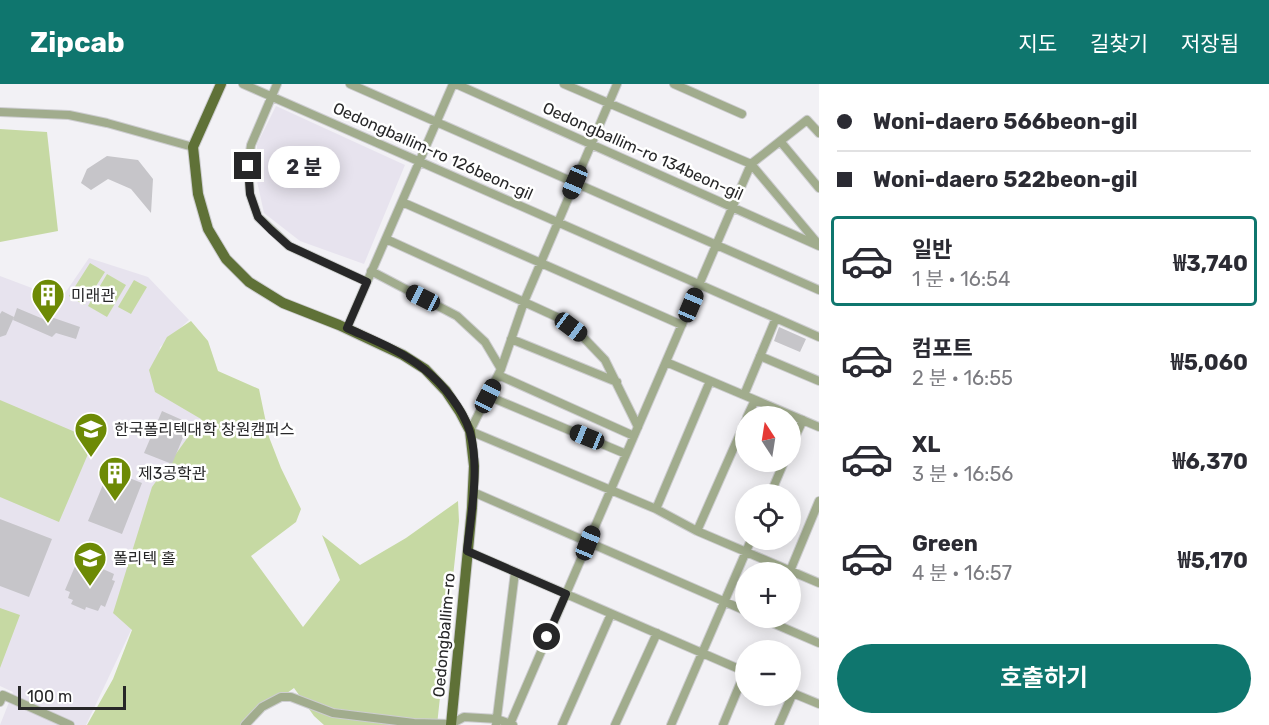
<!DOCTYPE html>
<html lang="ko">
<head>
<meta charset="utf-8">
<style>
	:root { --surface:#fff; --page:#f2f2f3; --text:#2b2b33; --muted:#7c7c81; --line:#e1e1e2; --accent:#0f766e }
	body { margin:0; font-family:Rubik,"Noto Sans KR",sans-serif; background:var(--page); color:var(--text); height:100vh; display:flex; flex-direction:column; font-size:22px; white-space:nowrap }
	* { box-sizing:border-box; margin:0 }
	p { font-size:20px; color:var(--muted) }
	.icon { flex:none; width:33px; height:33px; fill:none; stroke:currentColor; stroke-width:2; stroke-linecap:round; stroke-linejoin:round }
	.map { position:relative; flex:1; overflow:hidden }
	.details { display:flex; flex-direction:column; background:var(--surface); width:450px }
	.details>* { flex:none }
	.top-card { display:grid; align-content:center; height:132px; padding:0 18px; background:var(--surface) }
	.needle { width:39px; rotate:348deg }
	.buttons { position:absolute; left:735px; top:322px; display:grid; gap:12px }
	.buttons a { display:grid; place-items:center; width:66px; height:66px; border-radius:50%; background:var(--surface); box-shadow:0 3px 15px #0003; font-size:30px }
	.scale { position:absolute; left:18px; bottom:15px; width:108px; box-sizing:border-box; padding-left:6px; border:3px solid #272728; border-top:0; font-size:16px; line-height:21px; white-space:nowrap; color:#272728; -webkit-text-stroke:4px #fff; paint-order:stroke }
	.end { position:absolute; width:27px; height:27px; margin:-14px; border:8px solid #272728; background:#fff; box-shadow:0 0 0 3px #fff }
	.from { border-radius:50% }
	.bubble { position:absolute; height:42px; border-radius:21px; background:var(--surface); box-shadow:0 3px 15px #0003; font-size:20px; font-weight:700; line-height:42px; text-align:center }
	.car { position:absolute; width:18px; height:36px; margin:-18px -9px; border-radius:8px; box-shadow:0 0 4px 2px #0007; background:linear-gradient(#222 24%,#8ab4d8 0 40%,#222 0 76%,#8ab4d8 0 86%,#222 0) }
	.top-card b { display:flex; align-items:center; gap:21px; height:57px; font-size:22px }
	.top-card b+b { border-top:2px solid var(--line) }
	.top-card i { width:15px; height:15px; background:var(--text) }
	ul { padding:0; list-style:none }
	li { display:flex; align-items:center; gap:18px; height:90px; margin:0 12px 9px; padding:0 6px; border:3px solid transparent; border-radius:6px }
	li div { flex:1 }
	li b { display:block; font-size:22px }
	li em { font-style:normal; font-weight:700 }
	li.on { border-color:var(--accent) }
	li>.icon { width:54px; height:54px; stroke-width:1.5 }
	.cta { display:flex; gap:12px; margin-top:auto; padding:12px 18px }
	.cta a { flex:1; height:69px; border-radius:36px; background:var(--accent); color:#fff; font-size:24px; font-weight:700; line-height:69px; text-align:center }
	header { display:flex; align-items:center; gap:36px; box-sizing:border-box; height:84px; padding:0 30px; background:var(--accent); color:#fff }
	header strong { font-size:28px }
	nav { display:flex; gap:33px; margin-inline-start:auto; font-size:21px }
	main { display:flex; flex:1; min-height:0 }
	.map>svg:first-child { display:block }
	.built { fill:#e7e3ee }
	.green { fill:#c6d9a3 }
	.building { fill:#c6c5c9 }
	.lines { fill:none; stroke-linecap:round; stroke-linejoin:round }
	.minor-casing { stroke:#cdcdd0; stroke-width:10 }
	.major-casing { stroke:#cdcdd0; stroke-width:12 }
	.minor { stroke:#a1ac8d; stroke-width:8 }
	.major { stroke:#5f7137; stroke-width:10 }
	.route { stroke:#272728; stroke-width:8 }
	.labels { text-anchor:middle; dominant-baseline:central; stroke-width:5; stroke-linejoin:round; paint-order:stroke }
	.street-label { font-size:16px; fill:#272728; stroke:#fff }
	.poi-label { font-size:16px; fill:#272728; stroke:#fff; text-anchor:start }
</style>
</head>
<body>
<header>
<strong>Zipcab</strong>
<nav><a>지도</a><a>길찾기</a><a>저장됨</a></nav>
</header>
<main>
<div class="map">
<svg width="819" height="641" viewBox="0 0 819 641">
	<rect width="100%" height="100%" fill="#f2f1f5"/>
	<path class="built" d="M276,22L405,81L364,180L300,157L264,129L257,97V60Z
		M89,174L148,193L189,236L160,263L155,297L210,335L133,542L86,641H0L13,608L0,602V192L61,215Z"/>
	<path class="green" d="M0,45L47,48L58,147L0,158Z
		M90,179L105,188L84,221L69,212Z
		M107,190L126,201L107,233L88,222Z
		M134,196L147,203L131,230L118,223Z
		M191,237L208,257L218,287L259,305L269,353L281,384L301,425L296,438L251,472L303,543L340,496L322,451L360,481L406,454L458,417L459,437L437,641H324L314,632L294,604L242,641H87L113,595L132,546L113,529L152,403L201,335L155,308L149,286L167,253Z
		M0,316L94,356L59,438L0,413Z
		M0,524L20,531L0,584Z"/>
	<path class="building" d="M107,72L138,76L153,95L151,129L131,105L108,95L91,106L81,99L87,85Z
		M17,224L48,237L51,233L80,243L76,255L56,249L52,253L13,236Z
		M2,227L14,233L6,251L0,253V230Z
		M779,243L806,255L800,268L774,257Z
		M162,327L189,339L172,380L144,369Z
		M109,386L142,399L122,450L88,437Z
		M0,435L52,455L29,513L0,502Z
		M83,476L114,490L112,496L115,497L105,523L101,521L98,527L86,523L85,526L71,520L73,516L68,514L70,508L65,506L76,480L81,481Z"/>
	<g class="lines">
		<defs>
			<path id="minor" d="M243,0L819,253
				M277,0L251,61L248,82L250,110L258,133L289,162L367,198
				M350,0L819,206
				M456,0L819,162
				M564,0L751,80L819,161
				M617,0L524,218L501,285L470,347L656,425L697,447L819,499
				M674,0L742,30
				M0,28L69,31L107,39L193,63
				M780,57L819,104
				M402,118L682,241
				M386,155L559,234L582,252L605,276L638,343
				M371,187L457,232L485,258L501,285
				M347,244L453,0
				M511,255L617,298
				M760,272L819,297
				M666,278L819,343
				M498,291L634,352
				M744,311L776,234
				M488,312L626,370
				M747,333L755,316
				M790,364L803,336
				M473,408L746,527
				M770,411L784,378
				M656,425L710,297
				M697,447L746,336
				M467,467L746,588
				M790,487L819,417
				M761,534L819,559
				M790,608L819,620
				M0,618L3,611L70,641
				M510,640L751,80L807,36L819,49
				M245,641L262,623L281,613H291L333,629L414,639L451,640L464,633L497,635L513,641
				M496,641L515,488
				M562,641L611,530
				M615,641L657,549
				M671,641L751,456
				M723,641L745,588
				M779,641L793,609"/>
			<path id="major" d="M221,0L193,63L198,110L208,145L226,175L249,198L283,219L339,241L403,271L425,285L446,307L460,328L470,347L474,382L472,424L451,641"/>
		</defs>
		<use href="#minor" class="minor-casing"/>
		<use href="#major" class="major-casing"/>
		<use href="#minor" class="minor"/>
		<use href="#major" class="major"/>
	</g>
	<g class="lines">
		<path class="route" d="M248,82L250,110L258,133L271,146L289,162L367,198L347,244C373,256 402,267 424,285C443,300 463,325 470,348C480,383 471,431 467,467L566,510L547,553"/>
	</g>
	<defs>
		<symbol id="building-pin" viewBox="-11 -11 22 30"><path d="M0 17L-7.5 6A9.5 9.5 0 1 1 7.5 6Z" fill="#6d8a05" stroke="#fff"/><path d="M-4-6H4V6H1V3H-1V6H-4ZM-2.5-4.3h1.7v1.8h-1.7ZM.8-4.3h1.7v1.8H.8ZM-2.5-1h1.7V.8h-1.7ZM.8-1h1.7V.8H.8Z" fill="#fff"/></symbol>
		<symbol id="university-pin" viewBox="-11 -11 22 30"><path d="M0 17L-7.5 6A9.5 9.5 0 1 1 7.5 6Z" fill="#6d8a05" stroke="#fff"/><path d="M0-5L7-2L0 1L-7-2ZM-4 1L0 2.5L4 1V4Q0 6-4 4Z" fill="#fff"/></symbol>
	</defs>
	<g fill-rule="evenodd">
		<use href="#building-pin" x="29" y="192" width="38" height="52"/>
		<use href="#university-pin" x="72" y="326" width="38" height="52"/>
		<use href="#building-pin" x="96" y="370" width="38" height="52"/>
		<use href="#university-pin" x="71" y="455" width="38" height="52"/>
	</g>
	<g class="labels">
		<g class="street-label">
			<text transform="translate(433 67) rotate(24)">Oedongballim-ro 126beon-gil</text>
			<text transform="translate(643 67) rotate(24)">Oedongballim-ro 134beon-gil</text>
			<text transform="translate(444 551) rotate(-85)">Oedongballim-ro</text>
		</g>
		<g class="poi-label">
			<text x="71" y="211">미래관</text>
			<text x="114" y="345">한국폴리텍대학 창원캠퍼스</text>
			<text x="138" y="389">제3공학관</text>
			<text x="113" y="474">폴리텍 홀</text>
		</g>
	</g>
</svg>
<div class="buttons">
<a><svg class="needle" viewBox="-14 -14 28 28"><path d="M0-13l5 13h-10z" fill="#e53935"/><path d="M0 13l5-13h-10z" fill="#7c7c81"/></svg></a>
<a><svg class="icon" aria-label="locate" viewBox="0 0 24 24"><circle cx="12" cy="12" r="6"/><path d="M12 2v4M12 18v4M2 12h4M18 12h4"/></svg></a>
<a>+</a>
<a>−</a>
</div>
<div class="scale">100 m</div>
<i class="end from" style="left:547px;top:553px"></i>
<i class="end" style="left:248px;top:82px"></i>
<div class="bubble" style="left:268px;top:62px;width:72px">2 분</div>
<i class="car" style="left:575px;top:98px;rotate:203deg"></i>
<i class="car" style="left:423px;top:214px;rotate:297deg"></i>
<i class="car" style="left:691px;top:221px;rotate:23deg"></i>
<i class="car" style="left:571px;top:243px;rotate:127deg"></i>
<i class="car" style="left:488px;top:312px;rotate:27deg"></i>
<i class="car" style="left:587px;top:353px;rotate:292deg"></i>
<i class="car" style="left:588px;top:459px;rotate:22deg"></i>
</div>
<section class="details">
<div class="top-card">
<b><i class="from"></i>Woni-daero 566beon-gil</b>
<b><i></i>Woni-daero 522beon-gil</b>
</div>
<ul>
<li class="on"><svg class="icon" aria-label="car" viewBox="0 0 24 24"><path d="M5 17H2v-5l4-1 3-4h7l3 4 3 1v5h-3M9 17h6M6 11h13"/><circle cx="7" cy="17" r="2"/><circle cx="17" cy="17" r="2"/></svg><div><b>일반</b><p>1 분 · 16:54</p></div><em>₩3,740</em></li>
<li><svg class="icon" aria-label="car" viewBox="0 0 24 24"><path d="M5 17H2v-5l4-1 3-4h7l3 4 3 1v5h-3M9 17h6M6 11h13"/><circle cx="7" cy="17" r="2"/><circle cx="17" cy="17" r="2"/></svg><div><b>컴포트</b><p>2 분 · 16:55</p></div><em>₩5,060</em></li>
<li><svg class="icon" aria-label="car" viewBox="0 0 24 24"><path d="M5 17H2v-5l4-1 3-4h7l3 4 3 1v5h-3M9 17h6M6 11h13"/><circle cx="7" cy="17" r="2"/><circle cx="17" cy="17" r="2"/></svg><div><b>XL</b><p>3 분 · 16:56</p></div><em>₩6,370</em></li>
<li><svg class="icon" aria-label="car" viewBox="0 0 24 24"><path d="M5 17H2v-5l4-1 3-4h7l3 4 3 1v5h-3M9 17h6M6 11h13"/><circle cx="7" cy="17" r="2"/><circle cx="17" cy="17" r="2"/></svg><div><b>Green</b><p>4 분 · 16:57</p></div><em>₩5,170</em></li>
</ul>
<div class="cta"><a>호출하기</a></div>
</section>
</main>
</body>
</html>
